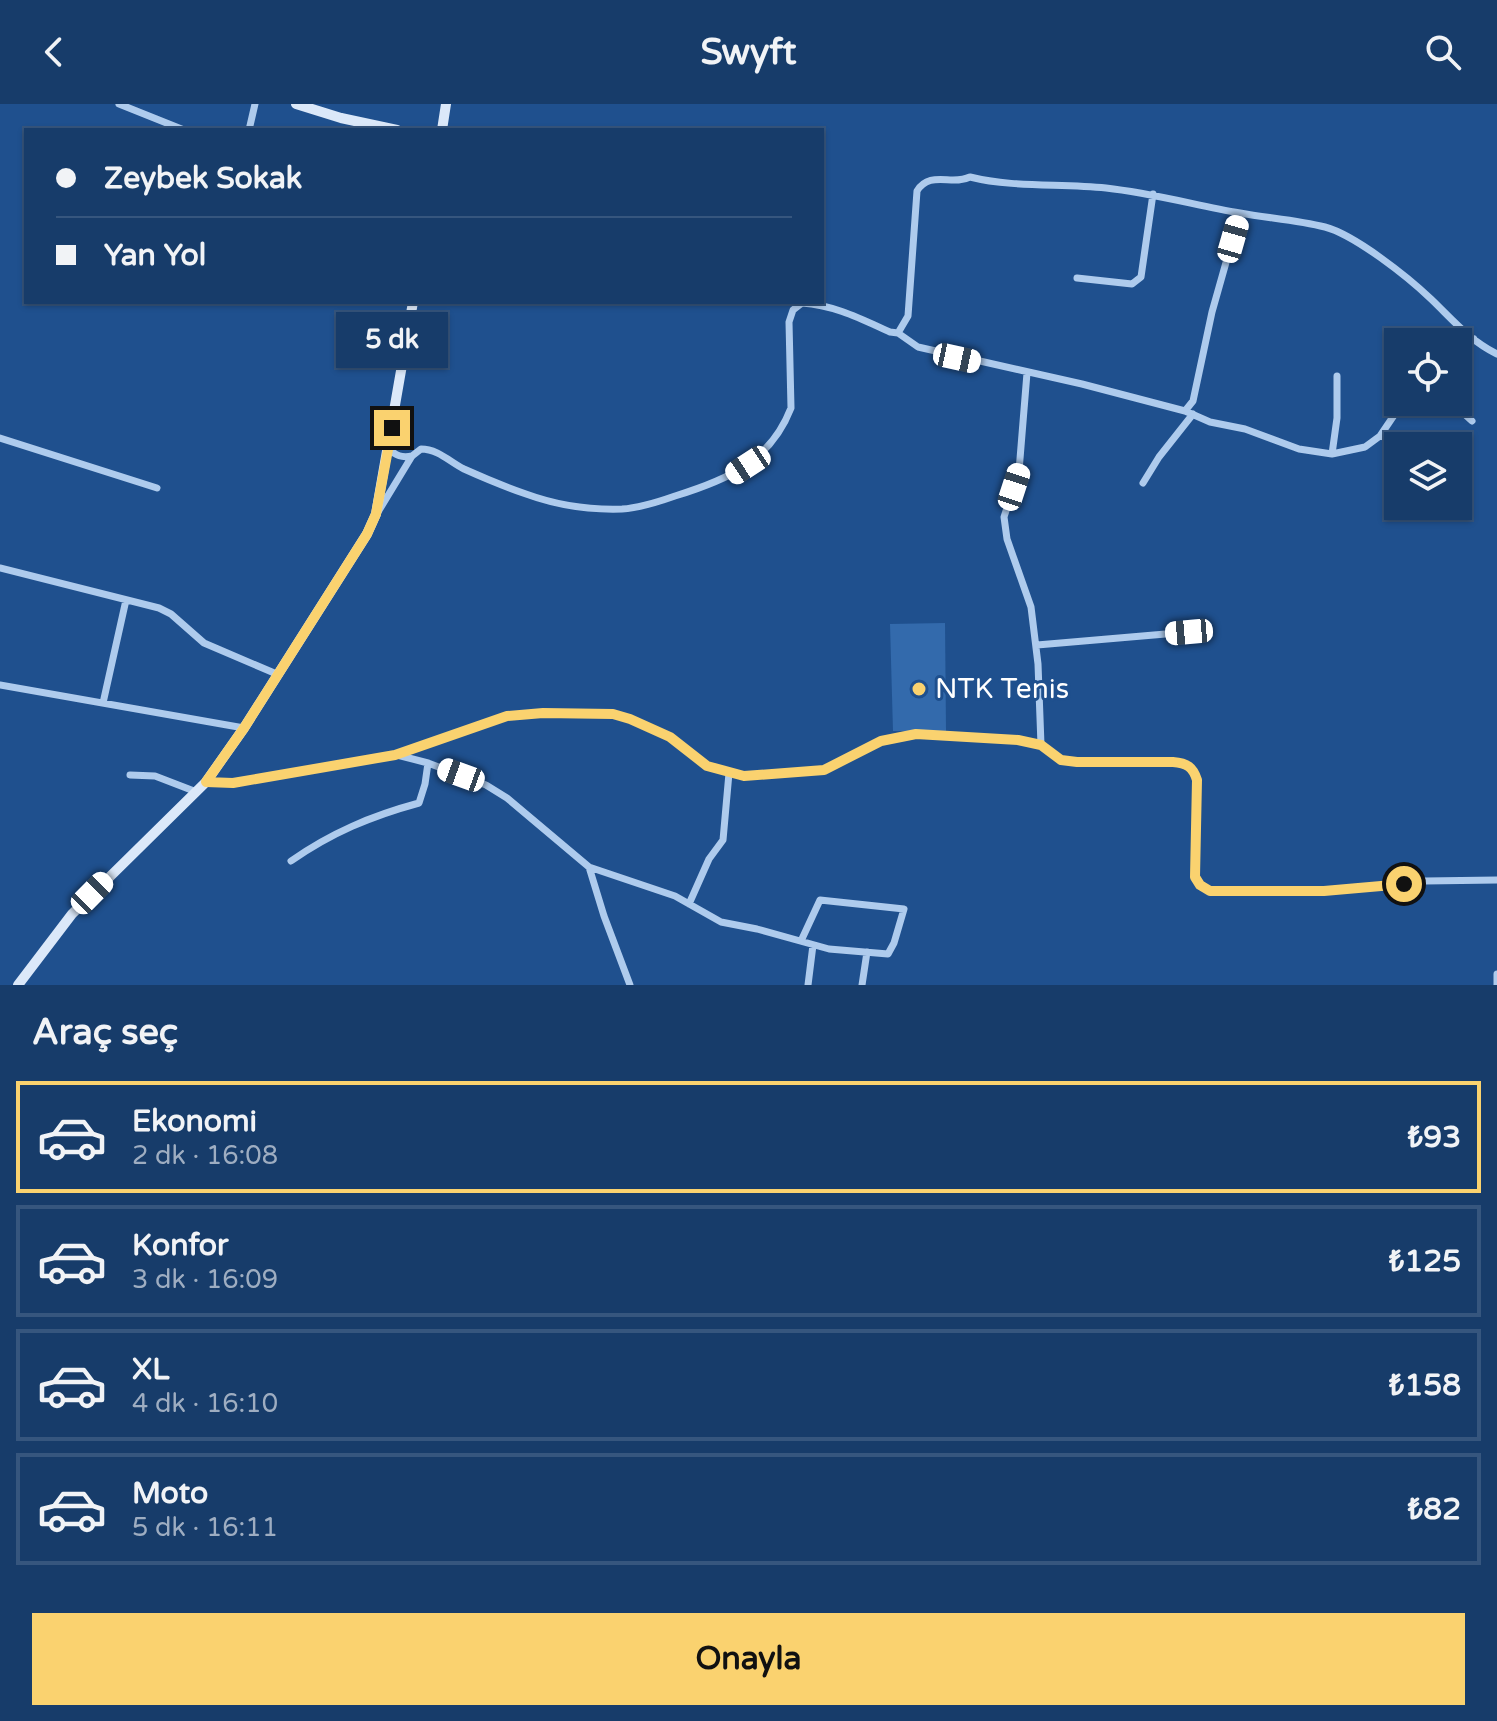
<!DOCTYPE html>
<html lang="tr">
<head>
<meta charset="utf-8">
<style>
	:root { --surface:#173c6a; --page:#244772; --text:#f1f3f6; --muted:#9eadc1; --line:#36567e; --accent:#fad26f }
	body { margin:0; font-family:"Varela Round",sans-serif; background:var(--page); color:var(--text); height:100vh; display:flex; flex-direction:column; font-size:30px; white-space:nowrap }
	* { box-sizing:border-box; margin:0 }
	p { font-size:26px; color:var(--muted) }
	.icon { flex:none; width:44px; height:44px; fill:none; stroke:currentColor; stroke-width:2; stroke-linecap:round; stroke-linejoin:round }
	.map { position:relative; height:881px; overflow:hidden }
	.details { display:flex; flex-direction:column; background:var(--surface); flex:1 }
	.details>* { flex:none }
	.guide { position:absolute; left:24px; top:24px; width:800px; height:176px; border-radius:0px; box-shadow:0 2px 6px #0004,0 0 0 2px var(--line); display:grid; align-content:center; height:176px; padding:0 32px; background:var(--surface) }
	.controls { position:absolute; left:1384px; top:224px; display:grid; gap:16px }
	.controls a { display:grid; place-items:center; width:88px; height:88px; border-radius:0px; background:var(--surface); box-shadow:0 2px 6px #0004,0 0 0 2px var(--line); font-size:40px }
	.end { position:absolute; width:36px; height:36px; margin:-18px; border:10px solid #fad26f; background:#111; box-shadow:0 0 0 4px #111 }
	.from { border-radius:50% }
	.bubble { position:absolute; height:56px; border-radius:0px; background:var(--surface); box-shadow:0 2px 6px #0004,0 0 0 2px var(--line); font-size:26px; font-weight:800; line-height:56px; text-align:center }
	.car { position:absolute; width:24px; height:48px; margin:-24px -12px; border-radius:10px; box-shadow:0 0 6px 2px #0007; background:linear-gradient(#fff 24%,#345 0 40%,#fff 0 76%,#345 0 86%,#fff 0) }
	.guide b { display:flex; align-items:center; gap:28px; height:76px; font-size:30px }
	.guide b+b { border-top:2px solid var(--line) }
	.guide i { width:20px; height:20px; background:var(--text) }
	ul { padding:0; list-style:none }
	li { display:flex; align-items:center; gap:24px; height:112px; margin:0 16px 12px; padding:0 16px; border:4px solid var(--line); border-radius:0px }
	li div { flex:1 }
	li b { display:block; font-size:30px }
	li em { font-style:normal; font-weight:800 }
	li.on { border-color:var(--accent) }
	li>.icon { width:72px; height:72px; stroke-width:1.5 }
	h2 { padding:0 32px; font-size:36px; line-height:96px }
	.primary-button { display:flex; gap:16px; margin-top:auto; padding:16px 32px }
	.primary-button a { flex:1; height:92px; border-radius:0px; background:var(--accent); color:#111; font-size:32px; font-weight:800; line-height:92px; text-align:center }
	header { display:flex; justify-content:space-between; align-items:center; height:104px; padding:0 32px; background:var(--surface); font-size:36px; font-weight:800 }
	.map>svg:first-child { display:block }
	.green { fill:#336aac }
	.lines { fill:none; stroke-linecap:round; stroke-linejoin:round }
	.street { stroke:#aecbed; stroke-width:7 }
	.secondary { stroke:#dbe8f9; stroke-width:10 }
	.route { stroke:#fad26f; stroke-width:10 }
	.poi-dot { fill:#fad26f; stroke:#1f508e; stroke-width:3 }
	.labels { text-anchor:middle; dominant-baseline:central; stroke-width:6; stroke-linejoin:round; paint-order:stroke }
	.poi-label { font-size:28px; fill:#fff; stroke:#1f508e; text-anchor:start }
</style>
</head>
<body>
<header><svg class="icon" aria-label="back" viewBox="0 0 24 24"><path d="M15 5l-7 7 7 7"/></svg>Swyft<svg class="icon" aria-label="search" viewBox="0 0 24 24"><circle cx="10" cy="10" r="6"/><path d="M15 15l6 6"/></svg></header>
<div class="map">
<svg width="1497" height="881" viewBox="0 0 1497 881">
	<rect width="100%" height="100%" fill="#1f508e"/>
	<path class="green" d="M945,519L946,627H893L890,520Z"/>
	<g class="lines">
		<path class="street" d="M119,0L184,26
			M249,26L255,0
			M1077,174L1132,180L1141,173L1153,90
			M898,229L918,243L1082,280L1185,307L1193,297L1212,208L1240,109C1267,114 1297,116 1325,123C1355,131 1408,173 1431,195C1452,215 1470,237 1497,250
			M1458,248L1474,235
			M1027,269L1019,367L1004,413L1007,435L1031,503L1038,560L1041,641
			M1451,298L1472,317
			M1185,307L1210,318L1245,325L1299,345L1332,350L1365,343L1380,332L1403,298
			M1380,332L1393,335L1398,346
			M0,334L157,384
			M388,344C396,352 402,354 412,352
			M1332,350L1337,314V272
			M1143,379L1159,353L1193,310
			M378,408L412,352L421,345C438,345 450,358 464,365C484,374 506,383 526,390C556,401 591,406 622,405C640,404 658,398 675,392C727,376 770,358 791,304L789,218L793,206L802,199C834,201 861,215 890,228L898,229L908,212L917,87C930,66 952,82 970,73C1014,84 1061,79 1106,84C1151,89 1195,101 1240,109
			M0,464L159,504L171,510L204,539L279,571
			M1037,541L1189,528
			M0,581L244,624
			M103,599L126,496
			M397,651L428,659L486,681L507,694L589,763L604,812L630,881
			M130,671L155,672L194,687
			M206,678L233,679L395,651L507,612L543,609L613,610L630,615L670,633L707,662L744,672L824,666L881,637L916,630L1018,636L1041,641L1061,656L1077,658H1173C1187,659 1193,662 1197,676L1195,773L1200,781L1210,787H1324L1425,777L1497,776
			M291,757C331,729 371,712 419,699L425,680L428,659
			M589,763L675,792L721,818L757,825L829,845L888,850L894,839L904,805L820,796L801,837
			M689,800L709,755L723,736L729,669
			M808,881L813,841
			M862,881L867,848
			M1497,881V870"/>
		<path class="secondary" d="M296,0L341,14L397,26
			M442,26L446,0
			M18,881L72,810L206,678L244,624L367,430L376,410L413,198"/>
	</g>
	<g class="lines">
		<path class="route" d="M392,324L376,410L367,430L244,624L206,678L233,679L395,651L507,612L543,609L613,610L630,615L670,633L707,662L744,672L824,666L881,637L916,630L1018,636L1041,641L1061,656L1077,658H1173C1187,659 1193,663 1197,676L1195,773L1200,781L1210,787H1324L1404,780"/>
	</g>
	<circle class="poi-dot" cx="919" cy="585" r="8"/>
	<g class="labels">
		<g class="poi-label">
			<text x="935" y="585">NTK Tenis</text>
		</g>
	</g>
</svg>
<div class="controls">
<a><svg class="icon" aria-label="locate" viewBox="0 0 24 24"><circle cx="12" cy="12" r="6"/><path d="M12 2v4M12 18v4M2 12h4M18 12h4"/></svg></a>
<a><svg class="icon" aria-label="layers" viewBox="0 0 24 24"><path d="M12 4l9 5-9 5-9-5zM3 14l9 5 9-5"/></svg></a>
</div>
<i class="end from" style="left:1404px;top:780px"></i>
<i class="end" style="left:392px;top:324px"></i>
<div class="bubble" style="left:336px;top:208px;width:112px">5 dk</div>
<i class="car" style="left:1233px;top:135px;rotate:16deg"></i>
<i class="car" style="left:957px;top:254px;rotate:102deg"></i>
<i class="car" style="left:748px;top:361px;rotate:237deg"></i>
<i class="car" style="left:1014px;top:383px;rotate:18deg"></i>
<i class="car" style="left:1189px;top:528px;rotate:265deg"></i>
<i class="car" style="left:461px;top:671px;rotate:290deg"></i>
<i class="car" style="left:92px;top:789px;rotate:45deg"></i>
<div class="guide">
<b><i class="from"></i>Zeybek Sokak</b>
<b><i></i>Yan Yol</b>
</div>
</div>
<section class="details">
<h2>Araç seç</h2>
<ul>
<li class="on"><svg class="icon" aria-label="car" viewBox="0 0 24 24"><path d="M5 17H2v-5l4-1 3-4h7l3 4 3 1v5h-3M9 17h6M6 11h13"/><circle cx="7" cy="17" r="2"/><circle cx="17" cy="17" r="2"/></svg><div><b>Ekonomi</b><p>2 dk · 16:08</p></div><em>₺93</em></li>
<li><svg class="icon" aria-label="car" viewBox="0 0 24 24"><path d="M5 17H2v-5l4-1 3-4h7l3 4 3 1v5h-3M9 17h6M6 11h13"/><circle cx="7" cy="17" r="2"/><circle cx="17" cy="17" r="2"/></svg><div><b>Konfor</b><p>3 dk · 16:09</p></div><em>₺125</em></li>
<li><svg class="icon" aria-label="car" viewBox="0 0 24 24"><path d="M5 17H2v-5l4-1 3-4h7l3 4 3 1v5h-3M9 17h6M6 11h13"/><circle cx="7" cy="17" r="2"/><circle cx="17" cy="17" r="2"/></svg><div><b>XL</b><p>4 dk · 16:10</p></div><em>₺158</em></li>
<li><svg class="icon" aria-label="car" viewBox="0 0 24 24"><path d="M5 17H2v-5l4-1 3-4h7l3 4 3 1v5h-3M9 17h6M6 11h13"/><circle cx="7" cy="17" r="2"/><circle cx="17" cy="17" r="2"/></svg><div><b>Moto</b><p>5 dk · 16:11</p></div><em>₺82</em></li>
</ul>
<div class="primary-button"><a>Onayla</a></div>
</section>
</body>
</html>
